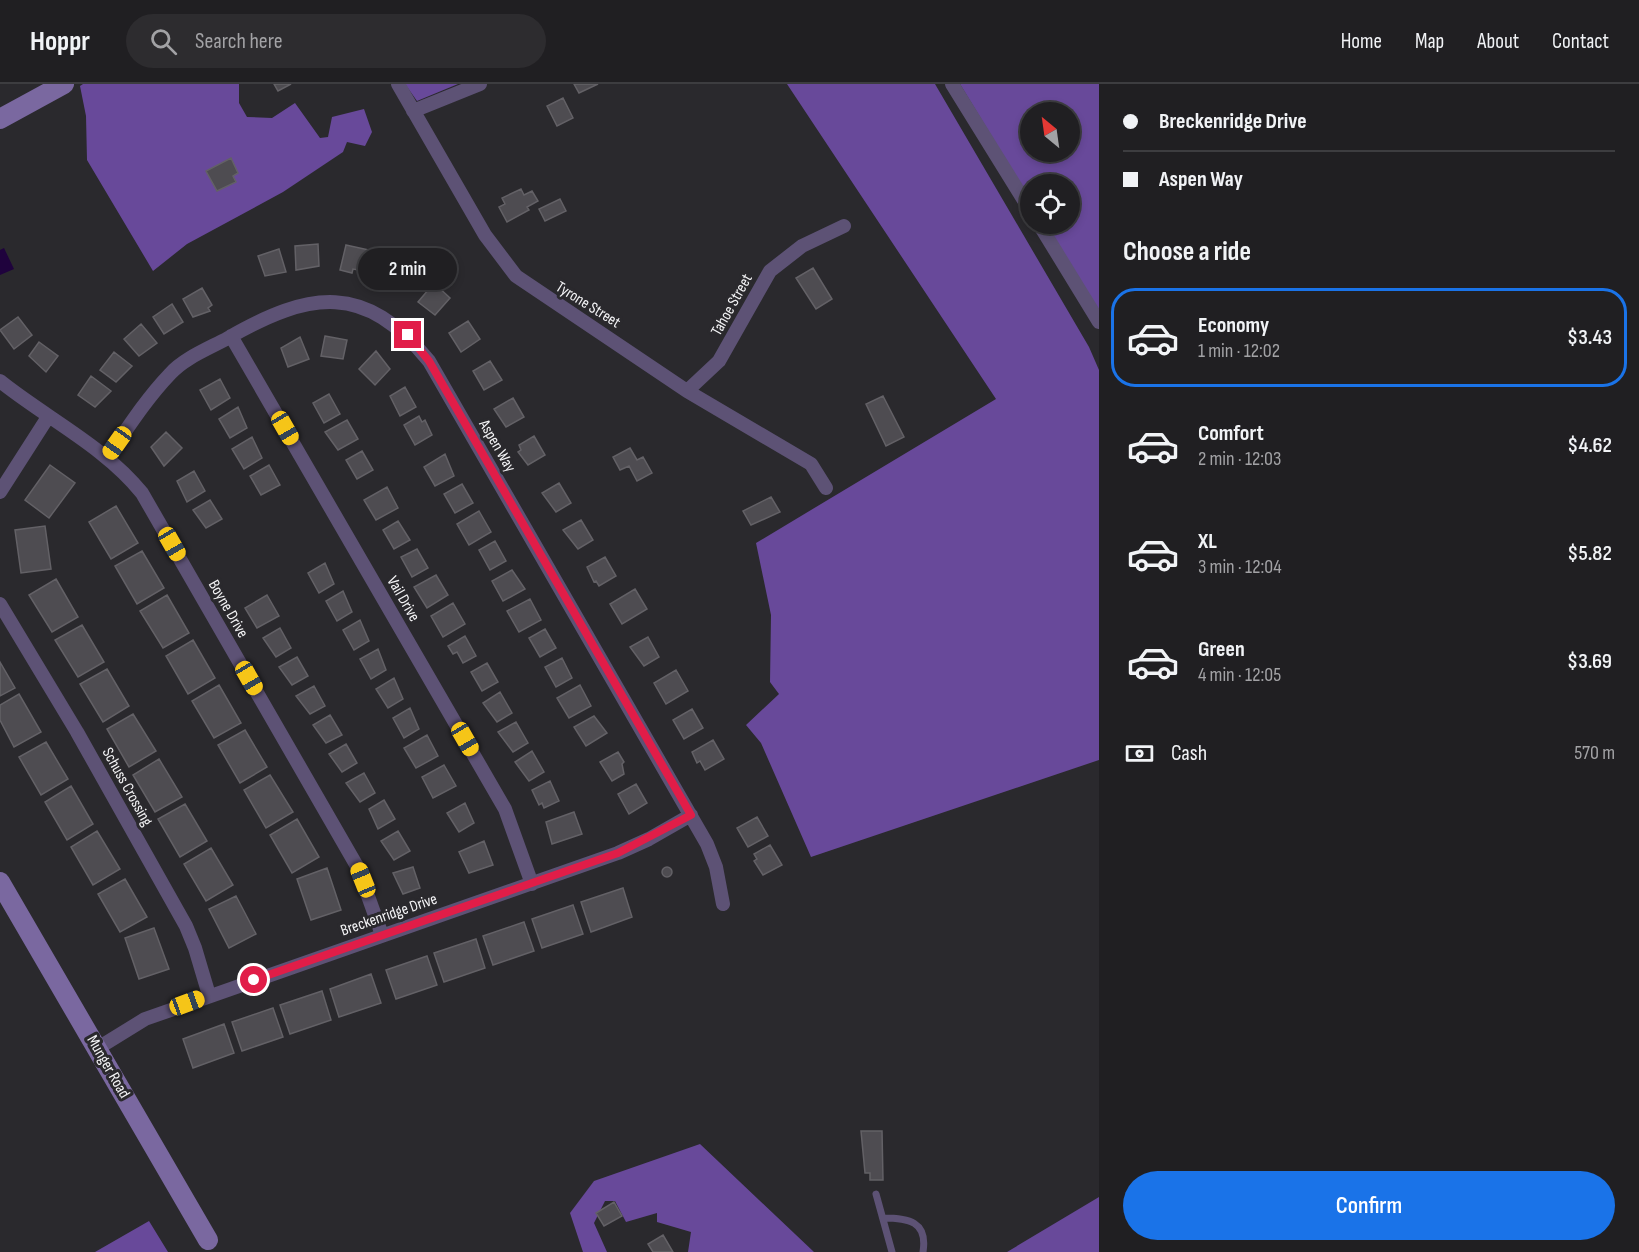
<!DOCTYPE html>
<html lang="en">
<head>
<meta charset="utf-8">
<style>
	:root { --surface:#201f22; --page:#2d2c2f; --text:#f1f3f6; --muted:#a2a2a5; --line:#3d3d40; --accent:#1a73e8 }
	body { margin:0; font-family:"Sofia Sans Condensed",sans-serif; background:var(--page); color:var(--text); height:100vh; display:flex; flex-direction:column; font-size:22px; white-space:nowrap }
	* { box-sizing:border-box; margin:0 }
	p { font-size:20px; color:var(--muted) }
	.icon { flex:none; width:33px; height:33px; fill:none; stroke:currentColor; stroke-width:2; stroke-linecap:round; stroke-linejoin:round }
	.map { position:relative; flex:1; overflow:hidden }
	.sheet { display:flex; flex-direction:column; background:var(--surface); width:540px }
	.sheet>* { flex:none }
	.top-card { display:grid; align-content:center; height:132px; padding:0 24px; background:var(--surface) }
	.needle { width:39px; rotate:331deg }
	.fabs { position:absolute; left:1020px; top:18px; display:grid; gap:12px }
	.fabs a { display:grid; place-items:center; width:60px; height:60px; border-radius:50%; background:var(--surface); box-shadow:0 3px 9px #0003,0 0 0 2px var(--line); font-size:30px }
	.end { position:absolute; width:27px; height:27px; margin:-14px; border:8px solid #e11d48; background:#fff; box-shadow:0 0 0 3px #fff }
	.from { border-radius:50% }
	.bubble { position:absolute; height:42px; border-radius:21px; background:var(--surface); box-shadow:0 3px 9px #0003,0 0 0 2px var(--line); font-size:20px; font-weight:600; line-height:42px; text-align:center }
	.car { position:absolute; width:18px; height:36px; margin:-18px -9px; border-radius:8px; box-shadow:0 0 4px 2px #0007; background:linear-gradient(#f5c518 24%,#345 0 40%,#f5c518 0 76%,#345 0 86%,#f5c518 0) }
	.top-card b { display:flex; align-items:center; gap:21px; height:57px; font-size:22px }
	.top-card b+b { border-top:2px solid var(--line) }
	.top-card i { width:15px; height:15px; background:var(--text) }
	ul { padding:0; list-style:none }
	li { display:flex; align-items:center; gap:18px; height:99px; margin:0 12px 9px; padding:0 12px; border:3px solid transparent; border-radius:24px }
	li div { flex:1 }
	li b { display:block; font-size:22px }
	li em { font-style:normal; font-weight:600 }
	li.on { border-color:var(--accent) }
	li>.icon { width:54px; height:54px; stroke-width:1.5 }
	h2 { padding:0 24px; font-size:27px; line-height:72px }
	.pay { display:flex; align-items:center; gap:15px; height:66px; padding:0 24px; font-size:22px }
	.pay p { margin-inline-start:auto }
	.primary-button { display:flex; gap:12px; margin-top:auto; padding:12px 24px }
	.primary-button a { flex:1; height:69px; border-radius:36px; background:var(--accent); color:#fff; font-size:24px; font-weight:600; line-height:69px; text-align:center }
	header { display:flex; align-items:center; gap:36px; box-sizing:border-box; height:84px; padding:0 30px; background:var(--surface); border-bottom:2px solid var(--line) }
	header strong { font-size:28px }
	nav { display:flex; gap:33px; margin-inline-start:auto; font-size:21px }
	.search { width:420px; height:54px; background:var(--page); display:flex; align-items:center; gap:15px; box-sizing:border-box; padding:0 21px; border-radius:33px; color:var(--muted); font-size:22px }
	main { display:flex; flex:1; min-height:0 }
	.map>svg:first-child { display:block }
	.forest { fill:#68499a; fill-rule:evenodd }
	.water { fill:#1f023d }
	.building { fill:#4e4c51; stroke:#636166; stroke-width:1.5 }
	.lines { fill:none; stroke-linecap:round; stroke-linejoin:round }
	.lane { stroke:#5d5275; stroke-width:7 }
	.street { stroke:#5d5275; stroke-width:14 }
	.secondary { stroke:#7a68a0; stroke-width:20 }
	.route { stroke:#e11d48; stroke-width:8 }
	.labels { text-anchor:middle; dominant-baseline:central; stroke-width:6; stroke-linejoin:round; paint-order:stroke }
	.street-label { font-size:16px; fill:#f4f4f6; stroke:#2a292d }
</style>
</head>
<body>
<header>
<strong>Hoppr</strong>
<div class="search"><svg class="icon" aria-label="search" viewBox="0 0 24 24"><circle cx="10" cy="10" r="6"/><path d="M15 15l6 6"/></svg>Search here</div>
<nav><a>Home</a><a>Map</a><a>About</a><a>Contact</a></nav>
</header>
<main>
<div class="map">
<svg width="1099" height="1168" viewBox="0 0 1099 1168">
	<rect width="100%" height="100%" fill="#2a292d"/>
	<path class="forest" d="M83,0H239V19L247,33L272,34L295,19L320,54L328,53L332,33L364,25L372,48L365,62L347,58L343,68L283,108L187,160L153,187L87,76L86,32L80,2Z
		M405,0H458L417,17Z
		M787,0H935L1089,263L1099,286V676L811,773L761,659L746,641L779,610L770,598L771,531L756,459L996,315Z
		M960,0H1099V228L1045,140H1070V100H1030V116ZM1030,28H1070V68H1030Z
		M700,1060L814,1168H688L691,1148L657,1138V1129L626,1138L615,1117H605L594,1139L607,1168H583L570,1129L594,1097Z
		M1099,1113V1168H1007Z
		M149,1137L168,1168H95Z"/>
	<path class="water" d="M4,164L14,185L0,191V166Z"/>
	<path class="building" d="M274,0H291L278,7Z
		M574,0H598L579,9Z
		M563,14L573,34L557,42L547,22Z
		M231,74L238,89L233,92L236,98L217,107L206,87Z
		M521,105L524,111L532,107L538,117L527,123L529,126L507,138L499,123L505,120L502,114Z
		M560,115L566,127L545,137L539,125Z
		M318,160L319,182L296,186L295,162Z
		M346,161L369,166L364,187L353,185L352,189L340,186Z
		M279,165L286,188L265,192L258,172Z
		M389,177L409,187L400,206L380,195Z
		M813,184L832,215L816,225L796,194Z
		M434,199L450,214L435,231L418,218Z
		M202,204L212,221L208,224L210,227L193,233L183,215Z
		M172,220L183,238L164,250L153,233Z
		M18,233L32,251L14,265L0,246Z
		M468,237L480,255L461,268L449,249Z
		M141,240L157,259L139,272L124,255Z
		M325,252L347,256L343,275L321,272Z
		M300,253L309,275L288,283L281,264Z
		M39,258L58,272L46,288L29,272Z
		M376,267L390,285L375,301L359,285Z
		M114,268L132,282L116,298L100,286Z
		M490,277L502,296L484,306L473,287Z
		M91,292L111,307L95,323L78,311Z
		M220,295L230,314L211,326L200,306Z
		M405,303L416,323L400,332L390,312Z
		M329,310L340,330L324,339L313,319Z
		M883,312L904,353L886,362L866,320Z
		M513,314L524,333L506,343L494,325Z
		M238,323L247,344L230,354L219,335Z
		M419,332L422,338L425,336L432,351L415,361L404,341Z
		M347,336L358,355L338,366L325,348Z
		M166,348L182,364L164,382L151,363Z
		M534,352L545,371L528,381L518,368L521,366L519,361Z
		M252,353L262,374L244,385L232,365Z
		M630,364L637,376L643,373L652,389L637,397L629,382L620,386L613,373Z
		M362,367L373,386L357,395L346,376Z
		M445,370L454,392L435,402L424,383Z
		M50,381L75,399L49,434L25,416Z
		M269,381L280,401L261,411L250,392Z
		M194,387L205,407L187,418L177,397Z
		M559,399L571,419L556,428L542,409Z
		M462,400L473,419L455,429L444,410Z
		M387,403L398,424L376,436L364,416Z
		M771,413L780,428L751,441L743,427Z
		M210,416L222,435L206,444L193,426Z
		M116,422L138,459L111,475L89,438Z
		M479,427L491,448L469,461L457,440Z
		M581,436L593,456L578,465L563,446Z
		M398,437L410,456L394,465L383,446Z
		M45,442L51,485L21,489L15,446Z
		M495,457L506,477L490,486L479,466Z
		M417,465L428,484L412,493L401,473Z
		M142,467L164,504L137,520L115,482Z
		M605,473L616,492L599,502L596,497L594,498L587,483Z
		M325,479L334,500L319,509L308,489Z
		M512,486L525,505L503,517L492,497Z
		M436,491L448,511L427,524L414,503Z
		M56,495L78,533L52,548L29,511Z
		M635,505L647,525L622,540L610,520Z
		M343,507L352,528L337,537L326,517Z
		M167,511L189,549L163,564L140,527Z
		M267,511L279,532L257,544L245,524Z
		M530,515L541,536L519,548L507,527Z
		M453,519L465,540L443,553L431,532Z
		M360,536L369,557L354,566L343,546Z
		M82,541L104,578L78,593L55,556Z
		M280,544L291,564L276,573L263,554Z
		M545,545L556,564L540,573L529,554Z
		M465,552L476,572L463,579L457,568L453,570L448,562Z
		M648,553L659,573L644,582L630,563Z
		M193,556L215,594L188,610L166,572Z
		M378,565L386,586L371,595L360,575Z
		M297,573L308,592L292,601L279,583Z
		M562,574L572,594L556,603L545,583Z
		M0,578L15,604L0,612Z
		M487,579L498,598L482,607L471,588Z
		M107,585L129,622L103,638L80,600Z
		M676,586L688,607L666,620L654,599Z
		M394,594L403,615L388,624L376,605Z
		M219,601L241,639L214,654L192,617Z
		M580,601L591,622L569,634L557,614Z
		M314,602L325,622L310,630L296,612Z
		M500,608L512,629L497,638L483,619Z
		M19,610L41,648L14,663L0,636V621Z
		M410,624L419,645L404,654L393,634Z
		M692,625L703,644L684,655L673,636Z
		M133,630L156,667L129,683L107,645Z
		M330,631L342,651L326,659L313,641Z
		M594,632L607,649L586,662L574,643Z
		M516,638L528,659L513,668L498,648Z
		M245,646L267,683L240,699L218,661Z
		M427,651L438,672L416,684L404,664Z
		M713,656L724,675L705,686L700,677L697,679L692,668Z
		M46,658L68,695L41,711L19,673Z
		M346,660L357,679L342,688L329,670Z
		M532,667L544,688L529,697L515,678Z
		M618,668L624,678L622,680L624,690L612,697L600,678Z
		M159,675L182,713L155,728L133,691Z
		M444,681L456,702L433,714L422,693Z
		M364,689L375,709L360,718L346,699Z
		M270,691L293,728L266,744L244,706Z
		M550,697L559,717L544,724L542,719L539,721L532,706Z
		M636,700L647,719L629,730L618,710Z
		M71,702L93,740L67,756L45,718Z
		M384,716L395,735L378,745L369,725Z
		M465,719L474,739L459,748L447,729Z
		M185,720L207,757L180,773L158,735Z
		M574,728L582,750L552,760L546,738Z
		M757,733L768,752L748,763L737,744Z
		M297,735L319,773L292,789L270,751Z
		M97,747L120,785L93,801L71,763Z
		M398,747L410,767L394,776L381,757Z
		M484,757L493,781L469,789L459,768Z
		M770,761L782,781L763,791L754,777L757,775L754,770Z
		M211,764L233,801L206,817L184,780Z
		M413,783L420,804L403,810L393,789Z
		M662 788a5 5 0 1 1 10 0a5 5 0 1 1-10 0Z
		M327,784L341,826L311,836L297,795Z
		M125,795L147,833L120,848L98,810Z
		M623,804L632,833L591,848L581,818Z
		M236,812L256,850L229,864L209,825Z
		M573,821L583,850L542,864L532,835Z
		M524,838L534,867L493,881L483,852Z
		M154,844L169,885L139,895L125,854Z
		M476,855L485,884L444,898L434,869Z
		M427,872L437,901L396,915L386,886Z
		M371,890L381,919L339,933L330,905Z
		M322,907L331,936L290,950L280,921Z
		M273,924L283,953L242,967L232,938Z
		M224,940L234,969L193,984L183,955Z
		M861,1047H882L883,1096H870V1089H865Z
		M614,1118L622,1132L604,1142L596,1129Z
		M663,1151L673,1168H653L648,1160Z"/>
	<g class="lines">
		<path class="lane" d="M876,1110L892,1168
			M883,1134C908,1134 928,1137 923,1168"/>
		<path class="street" d="M398,0L485,151L516,192L687,307L811,380L826,404
			M952,0L1030,126
			M413,27L480,0
			M1039,140L1099,238
			M231,252L505,725L532,800
			M0,297C46,334 104,362 142,409L358,784L382,851
			M687,307L719,277L770,187L802,162L844,142
			M107,374C127,345 146,315 170,290C184,274 210,264 228,254C310,207 365,198 429,277L707,760L716,783L723,820
			M0,408L48,333
			M0,520L77,648L186,842L195,864L209,911
			M98,964L145,935L618,769L649,755L691,731"/>
		<path class="secondary" d="M0,35L64,0
			M0,798L208,1156"/>
	</g>
	<g class="lines">
		<path class="route" d="M254,896L618,769L691,731L429,277L408,251"/>
	</g>
	<g class="labels">
		<g class="street-label">
			<text transform="translate(588 221) rotate(32)">Tyrone Street</text>
			<text transform="translate(732 221) rotate(-61)">Tahoe Street</text>
			<text transform="translate(497 362) rotate(60)">Aspen Way</text>
			<text transform="translate(403 515) rotate(60)">Vail Drive</text>
			<text transform="translate(228 525) rotate(60)">Boyne Drive</text>
			<text transform="translate(127 703) rotate(61)">Schuss Crossing</text>
			<text transform="translate(389 831) rotate(-19)">Breckenridge Drive</text>
			<text transform="translate(108 983) rotate(60)">Munger Road</text>
		</g>
	</g>
</svg>
<div class="fabs">
<a><svg class="needle" viewBox="-14 -14 28 28"><path d="M0-13l5 13h-10z" fill="#e53935"/><path d="M0 13l5-13h-10z" fill="#a2a2a5"/></svg></a>
<a><svg class="icon" aria-label="locate" viewBox="0 0 24 24"><circle cx="12" cy="12" r="6"/><path d="M12 2v4M12 18v4M2 12h4M18 12h4"/></svg></a>
</div>
<i class="end from" style="left:254px;top:896px"></i>
<i class="end" style="left:408px;top:251px"></i>
<div class="bubble" style="left:358px;top:164px;width:99px">2 min</div>
<i class="car" style="left:285px;top:344px;rotate:150deg"></i>
<i class="car" style="left:117px;top:359px;rotate:215deg"></i>
<i class="car" style="left:172px;top:460px;rotate:150deg"></i>
<i class="car" style="left:249px;top:594px;rotate:150deg"></i>
<i class="car" style="left:465px;top:655px;rotate:150deg"></i>
<i class="car" style="left:363px;top:796px;rotate:338deg"></i>
<i class="car" style="left:187px;top:919px;rotate:70deg"></i>
</div>
<section class="sheet">
<div class="top-card">
<b><i class="from"></i>Breckenridge Drive</b>
<b><i></i>Aspen Way</b>
</div>
<h2>Choose a ride</h2>
<ul>
<li class="on"><svg class="icon" aria-label="car" viewBox="0 0 24 24"><path d="M5 17H2v-5l4-1 3-4h7l3 4 3 1v5h-3M9 17h6M6 11h13"/><circle cx="7" cy="17" r="2"/><circle cx="17" cy="17" r="2"/></svg><div><b>Economy</b><p>1 min · 12:02</p></div><em>$3.43</em></li>
<li><svg class="icon" aria-label="car" viewBox="0 0 24 24"><path d="M5 17H2v-5l4-1 3-4h7l3 4 3 1v5h-3M9 17h6M6 11h13"/><circle cx="7" cy="17" r="2"/><circle cx="17" cy="17" r="2"/></svg><div><b>Comfort</b><p>2 min · 12:03</p></div><em>$4.62</em></li>
<li><svg class="icon" aria-label="car" viewBox="0 0 24 24"><path d="M5 17H2v-5l4-1 3-4h7l3 4 3 1v5h-3M9 17h6M6 11h13"/><circle cx="7" cy="17" r="2"/><circle cx="17" cy="17" r="2"/></svg><div><b>XL</b><p>3 min · 12:04</p></div><em>$5.82</em></li>
<li><svg class="icon" aria-label="car" viewBox="0 0 24 24"><path d="M5 17H2v-5l4-1 3-4h7l3 4 3 1v5h-3M9 17h6M6 11h13"/><circle cx="7" cy="17" r="2"/><circle cx="17" cy="17" r="2"/></svg><div><b>Green</b><p>4 min · 12:05</p></div><em>$3.69</em></li>
</ul>
<div class="pay"><svg class="icon" aria-label="cash" viewBox="0 0 24 24"><path d="M3 7h18v10H3z"/><circle cx="12" cy="12" r="2"/></svg>Cash<p>570 m</p></div>
<div class="primary-button"><a>Confirm</a></div>
</section>
</main>
</body>
</html>
